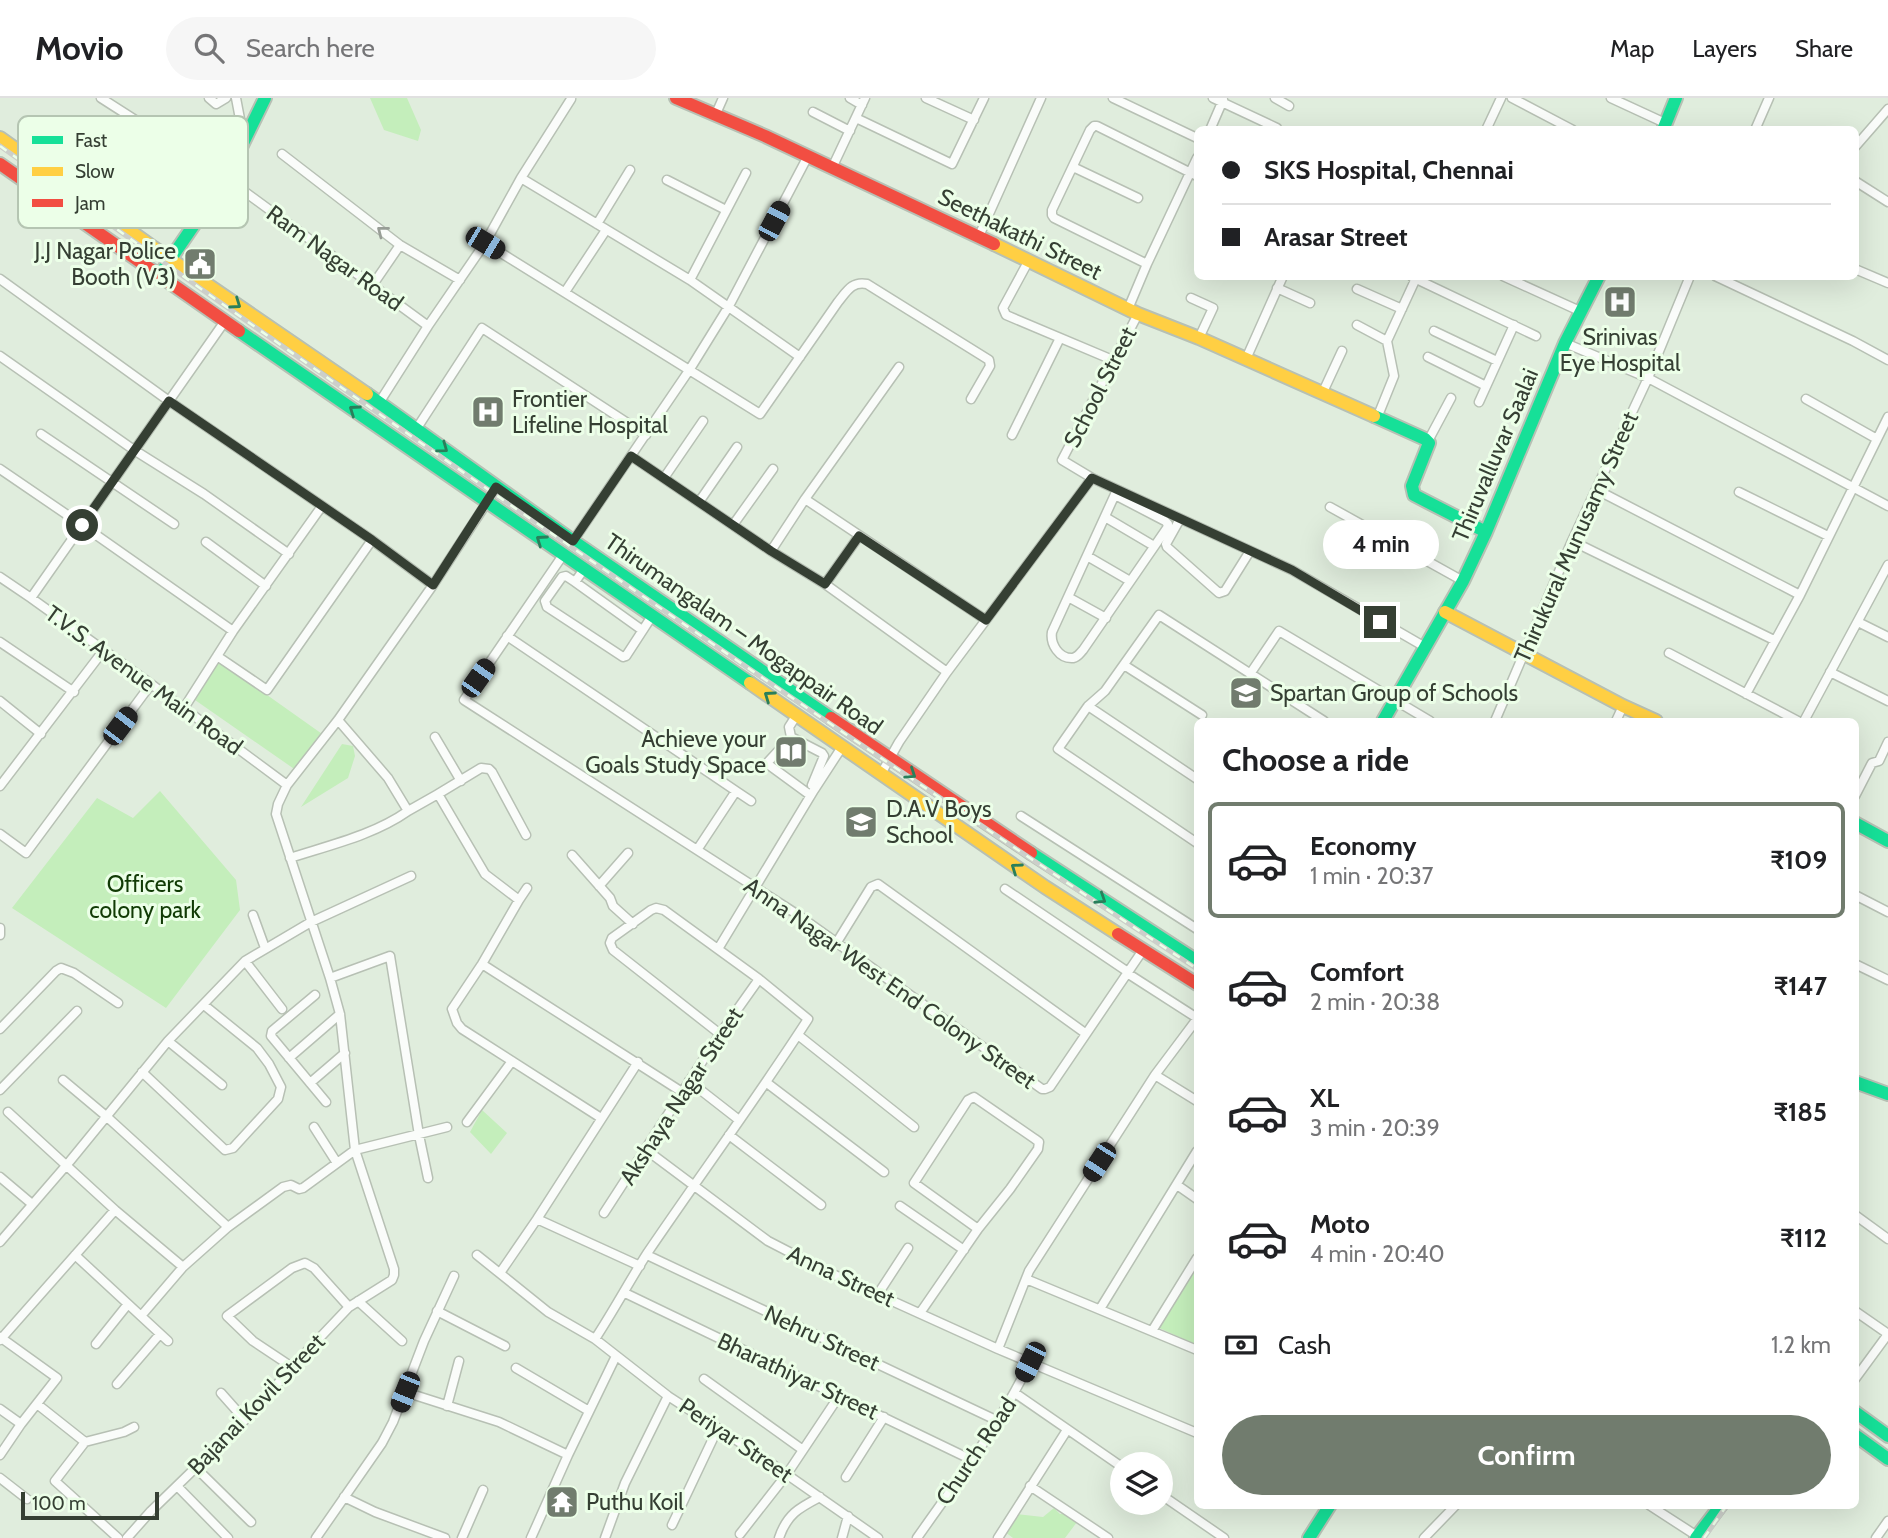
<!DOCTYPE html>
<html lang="en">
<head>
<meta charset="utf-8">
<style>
	:root { --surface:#fff; --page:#f6f6f6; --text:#202124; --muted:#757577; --line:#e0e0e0; --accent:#717c6e }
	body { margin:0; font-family:Cabin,sans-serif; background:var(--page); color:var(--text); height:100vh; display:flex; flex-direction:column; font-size:26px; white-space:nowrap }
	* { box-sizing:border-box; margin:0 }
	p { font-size:23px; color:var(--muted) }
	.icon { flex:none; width:38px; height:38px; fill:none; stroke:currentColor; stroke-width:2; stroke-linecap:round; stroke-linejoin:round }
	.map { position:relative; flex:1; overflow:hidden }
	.panel { position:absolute; left:1194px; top:620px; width:665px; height:791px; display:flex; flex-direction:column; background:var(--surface); border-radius:10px; box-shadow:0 7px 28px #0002 }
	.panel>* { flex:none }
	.hud { position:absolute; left:1194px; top:28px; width:665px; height:154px; border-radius:10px; box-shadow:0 7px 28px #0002; display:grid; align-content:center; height:154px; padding:0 28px; background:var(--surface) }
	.buttons { position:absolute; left:1110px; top:1354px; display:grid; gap:14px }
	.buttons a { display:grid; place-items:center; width:63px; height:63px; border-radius:50%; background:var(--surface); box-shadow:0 7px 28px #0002; font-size:35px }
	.scale { position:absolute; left:21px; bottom:18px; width:138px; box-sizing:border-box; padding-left:7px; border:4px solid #353f33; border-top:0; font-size:19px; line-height:24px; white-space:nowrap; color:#353f33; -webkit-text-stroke:5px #ecffe8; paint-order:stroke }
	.end { position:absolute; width:32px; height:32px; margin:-16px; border:9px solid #353f33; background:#fff; box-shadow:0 0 0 4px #fff }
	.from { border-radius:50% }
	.bubble { position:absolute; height:49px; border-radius:24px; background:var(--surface); box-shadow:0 7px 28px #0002; font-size:23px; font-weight:700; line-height:49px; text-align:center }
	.car { position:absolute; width:21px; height:42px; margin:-21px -10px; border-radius:9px; box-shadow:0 0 5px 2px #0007; background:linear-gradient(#222 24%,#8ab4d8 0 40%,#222 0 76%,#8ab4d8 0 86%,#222 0) }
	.hud b { display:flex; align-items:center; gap:24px; height:66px; font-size:26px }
	.hud b+b { border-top:2px solid var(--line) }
	.hud i { width:18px; height:18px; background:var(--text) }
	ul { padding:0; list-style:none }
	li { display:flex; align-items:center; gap:21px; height:116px; margin:0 14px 10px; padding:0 14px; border:4px solid transparent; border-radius:10px }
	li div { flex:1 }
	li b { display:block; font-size:26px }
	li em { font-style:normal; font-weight:700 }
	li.active { border-color:var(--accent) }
	li>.icon { width:63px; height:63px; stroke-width:1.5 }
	h2 { padding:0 28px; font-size:32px; line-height:84px }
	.pay { display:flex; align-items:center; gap:18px; height:77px; padding:0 28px; font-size:26px }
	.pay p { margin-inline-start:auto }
	.primary-button { display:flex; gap:14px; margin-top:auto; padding:14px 28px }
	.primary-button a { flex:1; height:80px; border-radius:42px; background:var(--accent); color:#fff; font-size:28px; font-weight:700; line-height:80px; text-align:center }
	header { display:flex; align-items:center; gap:42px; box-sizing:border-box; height:98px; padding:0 35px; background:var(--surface); border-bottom:2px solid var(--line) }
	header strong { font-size:33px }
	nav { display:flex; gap:38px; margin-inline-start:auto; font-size:24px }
	.search { width:490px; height:63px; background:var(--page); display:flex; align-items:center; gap:18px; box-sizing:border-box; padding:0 24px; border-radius:38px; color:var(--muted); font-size:26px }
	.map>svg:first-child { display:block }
	.green { fill:#c4eebb }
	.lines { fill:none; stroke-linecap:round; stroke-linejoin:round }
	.street-casing { stroke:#b7c0b4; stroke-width:11 }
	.fast-casing { stroke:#b7c0b4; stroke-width:16 }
	.slow-casing { stroke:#b7c0b4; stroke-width:16 }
	.jam-casing { stroke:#b7c0b4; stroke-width:16 }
	.street { stroke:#fafcfa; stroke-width:8 }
	.fast { stroke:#16e098; stroke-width:12 }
	.slow { stroke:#ffcf43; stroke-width:12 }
	.jam { stroke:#f24e42; stroke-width:12 }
	.rail-casing { stroke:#cccfca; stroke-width:5 }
	.rail { stroke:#ecffe8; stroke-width:2.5; stroke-dasharray:8; stroke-linecap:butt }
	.oneway { stroke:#989e96 }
	.oneway2 { stroke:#297f5b }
	.route { stroke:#353f33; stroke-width:9 }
	.labels { text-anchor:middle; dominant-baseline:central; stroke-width:6; stroke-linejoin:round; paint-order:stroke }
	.street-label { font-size:23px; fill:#353f33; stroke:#ecffe8 }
	.poi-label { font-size:23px; fill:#353f33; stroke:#ecffe8; text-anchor:start }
	.park-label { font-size:23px; fill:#113b05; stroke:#ecffe8 }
	.key { fill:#ecffe8; stroke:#b5c5b2; stroke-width:2 }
	.key-label { font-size:19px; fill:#353f33 }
</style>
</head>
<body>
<header>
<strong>Movio</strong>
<div class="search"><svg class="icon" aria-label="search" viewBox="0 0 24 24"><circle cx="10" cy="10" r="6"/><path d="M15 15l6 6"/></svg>Search here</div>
<nav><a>Map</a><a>Layers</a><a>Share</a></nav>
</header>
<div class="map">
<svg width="1888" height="1440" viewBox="0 0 1888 1440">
	<rect width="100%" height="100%" fill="#e0eddd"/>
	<path class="green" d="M370,0H407L421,32L418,43L384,32Z
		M219,563L325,638L300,675L195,602Z
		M342,646L353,648L355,658L348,680L301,709Z
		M160,693L236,782L240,812L166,910L12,810L97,700L133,720Z
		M482,1012L507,1035L491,1056L470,1034Z
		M1197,1164V1247L1157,1229Z
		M1054,1410L1060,1416L1065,1415L1077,1424L1065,1440H1013L1005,1434L1016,1416L1043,1419Z"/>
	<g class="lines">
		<defs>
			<path id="street" d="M101,0L226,80L428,228
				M209,0L216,6L226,0
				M236,0L244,42
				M850,0L862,7
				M926,0L974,22
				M1113,0L1197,40
				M1213,0L1277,30
				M1275,0L1289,8
				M1512,0L1573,32
				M1611,0L1665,25
				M813,14L850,33
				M715,18L723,0
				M856,20L952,66L984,0
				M1210,32L1223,2
				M1486,32L1501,0
				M1755,32L1769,0
				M1855,49L1888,11
				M282,56L400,147L460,182
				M1073,69L1138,100
				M832,70L865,0
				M521,80L690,182L800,259
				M667,82L726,112
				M1855,83L1888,104
				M597,126L630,72
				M979,138L1041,0
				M485,145L760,316L838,204C847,193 852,183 867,186L989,262L990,268L971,301
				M1029,162L1003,210L1006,217L1115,263
				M1147,166L1054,120L1052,117V112L1090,32L1094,28H1097L1197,78
				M1855,171L1888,185
				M1503,178L1582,214
				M1715,178L1853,243L1888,262
				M1412,179L1536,238
				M0,181L169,303L372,442L433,487
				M690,182L746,75
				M372,188L400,147
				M1277,190L1310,205
				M1357,191L1402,211
				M565,194L606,132
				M1191,200L1213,210L1199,240
				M1128,211L1147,166L1197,60
				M1138,216L1062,362L1092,380L1292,472L1425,549
				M1357,227L1387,243
				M1434,233L1497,263
				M1565,245L1648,280L1888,408
				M0,258L134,352L204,396L289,456
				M1428,259L1486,288
				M1246,261L1283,178
				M1322,296L1342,253
				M1806,301L1877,341
				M1479,304L1514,227
				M379,305L428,228L485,145L521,80L571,1
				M1377,320L1394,278L1387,243L1417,178
				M417,330L482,230L646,337
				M41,336L174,426
				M1012,337L1060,240
				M1428,343L1451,300
				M631,358L771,453L825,486L947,574
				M0,371L82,427L233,533
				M664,380L703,323
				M1597,392L1800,497
				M1739,394L1828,438
				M1115,397L1165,423L1168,426L1167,430L1083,552C1080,555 1078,559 1073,560C1059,561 1050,546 1052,534L1117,392
				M805,401L986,522
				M699,404L737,349
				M1330,409L1463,483
				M1105,419L1154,448
				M1180,421L1166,446L1167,449L1219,495L1225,493L1250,453
				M733,427L773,371
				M573,443L690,271L729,208L808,58
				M1572,443L1774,542
				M206,444L266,488
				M771,453L805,401L899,269
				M563,457L464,602L795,815L1042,991H1045L1050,989L1143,852
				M1087,458L1130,483
				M584,471L575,484L566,478L562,479L545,503L547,509L623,559L626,558L652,518
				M0,479L31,500L151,586L287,687
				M575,484L642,532
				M825,486L859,438
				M1068,499L1106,520
				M31,500L225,223
				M1858,524L1888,539
				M507,538L736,693L697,752
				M0,544L74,594
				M1669,555L1798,623
				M217,558L267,592L372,442
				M1124,567L1202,617
				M1830,574L1888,603
				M1250,576L1279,533L1430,623
				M1746,596L1800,497L1888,319
				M0,603L41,636
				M1088,608L1197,681
				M184,610L233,533L322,408
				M338,622L388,680L408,713L438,696L485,776L519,802L482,866L452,911L457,925L462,931L601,1020
				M1495,623L1572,443L1648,280L1690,178
				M1616,623L1623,608
				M1804,623L1888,467
				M435,639L461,683
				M791,639L789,629L796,618
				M881,676L899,644L947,574L1092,380
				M0,688L103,553
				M736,693L751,703
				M438,696L481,670L489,671L492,674L526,737
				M810,697L769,667L768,664L791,639L822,655L824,658L812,687
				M1855,698L1872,665L1879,663L1888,644
				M1021,718L1197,831
				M0,736L26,755L151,586
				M1197,745L1058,651L1088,608L1105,593L1159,517L1324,623
				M572,757L610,800L613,808L633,826
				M290,760C330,747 374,737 408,713
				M599,788L628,755
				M1005,791L1128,874
				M1855,797L1888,814
				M519,802L527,790
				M253,817L265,850
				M0,830V837
				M837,844L871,789L878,786L1085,935
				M718,851L814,692L842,649
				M245,863L282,911
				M482,866L682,994
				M1855,866L1888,882
				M1127,875L1197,920
				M330,880L390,858L419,1037L428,1080
				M315,897L272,933L271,938L326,1004
				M0,931L56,873L61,870L74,875L118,905
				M798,937L914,1029
				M168,943L222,987
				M289,960L340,916
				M142,974L225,1052L233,1050L278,1001L281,989L269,966L257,950L204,907
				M1155,977L1197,1003
				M63,982L106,1018L228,1129
				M689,983L739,1022
				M310,985L345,955
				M767,985L884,1074
				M0,992L77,913
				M8,1014L115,1112
				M467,1024L512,963
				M314,1029L337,1065
				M729,1037L821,1107
				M645,1051L768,1143L826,1173L998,1251L1197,1335
				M0,1079L32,1106
				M1177,1087L1197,1101
				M900,1108L964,1152
				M604,1115L720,936L759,881
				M1855,1117L1888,1141
				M537,1121L640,1168
				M0,1144L70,1063L168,943L245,863L311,824L411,778
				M75,1157L168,1243
				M477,1157L548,1214L595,1241L668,1298L759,1357L878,1440
				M647,1157L998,1323
				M500,1175L537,1121L638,964
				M1026,1181L1197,1252
				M625,1195L972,1362
				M878,1196L908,1150
				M358,1203L402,1243
				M1100,1211L1197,1053
				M437,1213L505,1248
				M1855,1213L1888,1236
				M920,1215L978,1131L1010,1091L1038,1051L1039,1044L1035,1041L974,999L968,1002L914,1085L978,1131
				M141,1218L183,1169L228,1129L283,1089L291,1087L299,1091L303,1090L355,1052L447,1029
				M1152,1233L1197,1160
				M0,1239L57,1280L21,1326L0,1357
				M595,1241C614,1212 630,1182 648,1154C701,1076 757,1000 808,921L759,881L664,812L656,810L651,812L612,840L610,845L613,852L720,936
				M0,1242L115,1112L183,1169
				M96,1246L128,1206
				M998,1251L1029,1173L1155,977L1197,921
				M292,1269L253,1243L227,1218L292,1170L305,1165L314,1170L349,1209
				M516,1270L589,1313
				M704,1281L803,1352
				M1855,1281L1888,1236
				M117,1286L160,1236
				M405,1294L499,1324L568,1357
				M221,1295L245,1322
				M1015,1295L1122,1369
				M37,1306L85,1344
				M447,1308L459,1263
				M0,1311L21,1326
				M196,1370L251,1424
				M846,1379L884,1319
				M0,1380L27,1401
				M177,1388L228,1440
				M1030,1388L1108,1440
				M1160,1396L1224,1440
				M344,1399L375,1414L445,1440
				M1649,1407L1697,1438
				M672,1427L718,1330
				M740,1436L787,1376L839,1298
				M118,1440L55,1383L85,1344L124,1334L134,1329
				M127,1440L151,1413L254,1313L292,1269L349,1209L392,1182L394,1177V1171L355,1052L340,916L330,880L276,716L278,706L287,687L338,622L433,487L497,389
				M316,1440L382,1345L393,1324L424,1243L454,1178
				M462,1440L483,1392
				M531,1440L568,1357L616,1258
				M605,1440L625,1385L668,1298
				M779,1440C787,1416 799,1410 820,1399
				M842,1440L848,1418
				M917,1440C957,1383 1000,1327 1030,1264
				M998,1440L1067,1332
				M1424,1440L1456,1407
				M1876,1440L1888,1423"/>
			<path id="fast" d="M1663,32L1676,0
				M159,178L226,80L265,0
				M239,233L750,585
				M367,296L573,443L831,620
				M1374,318L1425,341L1429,345L1412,388L1414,397L1486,434
				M1383,623L1463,483L1486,434L1565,245L1599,178
				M1855,725L1888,743
				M1031,755L1197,863
				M1855,984L1888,996
				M1855,1314L1888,1338
				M1855,1337L1888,1361
				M1309,1440L1330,1407
				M1696,1440L1721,1407"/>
			<path id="slow" d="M0,40L151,148L367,296
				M994,146L1138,216L1199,240L1374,318
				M1445,514L1623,608L1656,623
				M750,585L1045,789L1118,836"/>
			<path id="jam" d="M676,0L765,38L994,146
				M0,66L239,233
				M831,620L1031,755
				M1118,836L1197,886"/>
		</defs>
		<use href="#street" class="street-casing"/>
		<use href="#fast" class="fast-casing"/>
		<use href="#slow" class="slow-casing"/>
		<use href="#jam" class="jam-casing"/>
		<use href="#street" class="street"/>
		<use href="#fast" class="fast"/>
		<use href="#slow" class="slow"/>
		<use href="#jam" class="jam"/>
		<defs>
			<path id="rail" d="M0,48C394,330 793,604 1197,871
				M1704,1440L1727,1407"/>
		</defs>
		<use href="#rail" class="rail-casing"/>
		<use href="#rail" class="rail"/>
	</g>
	<defs><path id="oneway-chevron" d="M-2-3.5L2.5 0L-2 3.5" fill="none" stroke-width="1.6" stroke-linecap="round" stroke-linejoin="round" transform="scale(1.75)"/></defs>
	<use class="oneway" href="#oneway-chevron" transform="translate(382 133) rotate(-142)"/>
	<g class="oneway2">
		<use href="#oneway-chevron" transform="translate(236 206) rotate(35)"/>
		<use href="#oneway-chevron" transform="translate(354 312) rotate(-145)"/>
		<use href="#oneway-chevron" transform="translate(443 350) rotate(36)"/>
		<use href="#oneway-chevron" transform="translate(541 442) rotate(-145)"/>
		<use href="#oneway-chevron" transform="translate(769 598) rotate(-145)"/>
		<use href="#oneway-chevron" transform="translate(911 676) rotate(34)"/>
		<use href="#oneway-chevron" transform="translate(1016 770) rotate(-145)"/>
		<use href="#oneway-chevron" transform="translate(1101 801) rotate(33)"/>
	</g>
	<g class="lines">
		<path class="route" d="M82,427L169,303L372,442L433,487L496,389L573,443L631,358L771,453L825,486L859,438L986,522L1092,380L1292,472L1380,524"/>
	</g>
	<defs>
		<symbol id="civic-square" viewBox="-11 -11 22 22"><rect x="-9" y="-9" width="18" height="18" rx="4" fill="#717c6e" stroke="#ecffe8"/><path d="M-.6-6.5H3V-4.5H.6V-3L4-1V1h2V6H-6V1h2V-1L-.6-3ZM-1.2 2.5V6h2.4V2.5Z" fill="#fff"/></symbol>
		<symbol id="hospital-square" viewBox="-11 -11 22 22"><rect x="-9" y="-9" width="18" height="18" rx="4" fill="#717c6e" stroke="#ecffe8"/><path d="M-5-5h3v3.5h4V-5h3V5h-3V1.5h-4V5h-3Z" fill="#fff"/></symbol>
		<symbol id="school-square" viewBox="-11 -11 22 22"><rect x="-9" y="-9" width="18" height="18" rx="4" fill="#717c6e" stroke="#ecffe8"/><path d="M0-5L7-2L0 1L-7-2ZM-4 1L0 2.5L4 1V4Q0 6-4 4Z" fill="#fff"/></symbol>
		<symbol id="library-square" viewBox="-11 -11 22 22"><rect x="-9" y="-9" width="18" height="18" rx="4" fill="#717c6e" stroke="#ecffe8"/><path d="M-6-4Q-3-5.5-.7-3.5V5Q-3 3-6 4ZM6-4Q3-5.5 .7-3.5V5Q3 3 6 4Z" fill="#fff"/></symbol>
		<symbol id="temple-square" viewBox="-11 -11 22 22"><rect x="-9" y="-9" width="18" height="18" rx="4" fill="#717c6e" stroke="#ecffe8"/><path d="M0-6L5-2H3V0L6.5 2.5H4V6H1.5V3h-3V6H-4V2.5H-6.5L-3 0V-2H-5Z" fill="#fff"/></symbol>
	</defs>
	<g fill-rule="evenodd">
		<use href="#civic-square" x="181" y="147" width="38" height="38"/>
		<use href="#hospital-square" x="1601" y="185" width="38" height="38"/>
		<use href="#hospital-square" x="469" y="295" width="38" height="38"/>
		<use href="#school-square" x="1227" y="576" width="38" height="38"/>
		<use href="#library-square" x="772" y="635" width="38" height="38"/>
		<use href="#school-square" x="842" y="705" width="38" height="38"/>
		<use href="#temple-square" x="543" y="1385" width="38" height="38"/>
	</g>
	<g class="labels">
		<g class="street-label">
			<text transform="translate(1020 136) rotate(26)">Seethakathi Street</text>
			<text transform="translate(335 160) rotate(36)">Ram Nagar Road</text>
			<text transform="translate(1100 289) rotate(-63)">School Street</text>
			<text transform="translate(1495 357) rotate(-67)">Thiruvalluvar Saalai</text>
			<text transform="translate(1576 439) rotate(-66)">Thirukural Munusamy Street</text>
			<text transform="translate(744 536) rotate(35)">Thirumangalam – Mogappair Road</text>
			<text transform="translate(144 582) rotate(36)">T.V.S. Avenue Main Road</text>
			<text transform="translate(890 885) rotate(35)">Anna Nagar West End Colony Street</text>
			<text transform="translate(681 998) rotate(-57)">Akshaya Nagar Street</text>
			<text transform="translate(841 1178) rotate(25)">Anna Street</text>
			<text transform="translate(822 1240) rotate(25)">Nehru Street</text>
			<text transform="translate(798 1278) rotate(25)">Bharathiyar Street</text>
			<text transform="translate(256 1306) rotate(-46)">Bajanai Kovil Street</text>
			<text transform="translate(736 1342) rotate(34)">Periyar Street</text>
			<text transform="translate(976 1353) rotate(-56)">Church Road</text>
		</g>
		<g class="poi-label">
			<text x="176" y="153" text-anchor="end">J.J Nagar Police<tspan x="176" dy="26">Booth (V3)</tspan></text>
			<text x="1620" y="239" text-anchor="middle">Srinivas<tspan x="1620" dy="26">Eye Hospital</tspan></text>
			<text x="512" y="301">Frontier<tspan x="512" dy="26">Lifeline Hospital</tspan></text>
			<text x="1270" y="595">Spartan Group of Schools</text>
			<text x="766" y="641" text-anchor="end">Achieve your<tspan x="766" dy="26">Goals Study Space</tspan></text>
			<text x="886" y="711">D.A.V Boys<tspan x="886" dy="26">School</tspan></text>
			<text x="586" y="1404">Puthu Koil</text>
		</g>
		<g class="park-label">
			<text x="145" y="786">Officers<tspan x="145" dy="26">colony park</tspan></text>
		</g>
	</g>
	<rect x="18" y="18" width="230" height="112" rx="10" class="key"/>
	<rect x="32" y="38" width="31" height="8" fill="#16e098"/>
	<rect x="32" y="69" width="31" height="9" fill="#ffcf43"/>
	<rect x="32" y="101" width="31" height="8" fill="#f24e42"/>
	<g class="key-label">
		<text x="75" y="49">Fast</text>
		<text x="75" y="80">Slow</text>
		<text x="75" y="112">Jam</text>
	</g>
</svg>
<div class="buttons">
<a><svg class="icon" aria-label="layers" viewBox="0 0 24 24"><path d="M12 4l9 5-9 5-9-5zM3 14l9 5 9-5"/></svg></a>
</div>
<div class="scale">100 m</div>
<i class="end from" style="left:82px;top:427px"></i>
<i class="end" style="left:1380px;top:524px"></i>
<div class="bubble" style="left:1323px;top:422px;width:116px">4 min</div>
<i class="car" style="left:774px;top:123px;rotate:28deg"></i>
<i class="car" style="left:485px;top:145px;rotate:121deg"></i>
<i class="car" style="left:478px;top:580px;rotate:35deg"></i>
<i class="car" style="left:120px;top:628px;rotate:37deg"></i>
<i class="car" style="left:1099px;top:1064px;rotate:213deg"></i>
<i class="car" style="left:1030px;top:1264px;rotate:206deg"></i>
<i class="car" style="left:405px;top:1294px;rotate:202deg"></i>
<div class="hud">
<b><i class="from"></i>SKS Hospital, Chennai</b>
<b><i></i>Arasar Street</b>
</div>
<section class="panel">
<h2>Choose a ride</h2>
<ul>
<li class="active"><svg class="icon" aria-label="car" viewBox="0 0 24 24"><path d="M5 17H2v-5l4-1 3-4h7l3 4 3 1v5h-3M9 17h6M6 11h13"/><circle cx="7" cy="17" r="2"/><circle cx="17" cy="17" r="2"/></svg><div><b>Economy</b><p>1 min · 20:37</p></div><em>₹109</em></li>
<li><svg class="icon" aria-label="car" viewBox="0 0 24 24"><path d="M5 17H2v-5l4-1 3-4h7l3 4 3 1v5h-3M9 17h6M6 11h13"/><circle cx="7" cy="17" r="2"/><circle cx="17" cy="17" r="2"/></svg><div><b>Comfort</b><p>2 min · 20:38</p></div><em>₹147</em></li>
<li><svg class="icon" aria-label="car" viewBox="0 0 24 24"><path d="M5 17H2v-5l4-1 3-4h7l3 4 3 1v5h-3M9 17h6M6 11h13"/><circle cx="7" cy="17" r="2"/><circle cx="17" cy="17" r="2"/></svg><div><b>XL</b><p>3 min · 20:39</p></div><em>₹185</em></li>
<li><svg class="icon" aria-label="car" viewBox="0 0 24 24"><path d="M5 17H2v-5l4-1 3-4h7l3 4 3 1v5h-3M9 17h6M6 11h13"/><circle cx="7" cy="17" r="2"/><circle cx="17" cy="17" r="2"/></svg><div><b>Moto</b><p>4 min · 20:40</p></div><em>₹112</em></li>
</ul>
<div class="pay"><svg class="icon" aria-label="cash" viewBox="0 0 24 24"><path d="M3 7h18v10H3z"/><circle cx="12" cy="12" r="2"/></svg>Cash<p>1.2 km</p></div>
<div class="primary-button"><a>Confirm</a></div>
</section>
</div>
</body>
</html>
